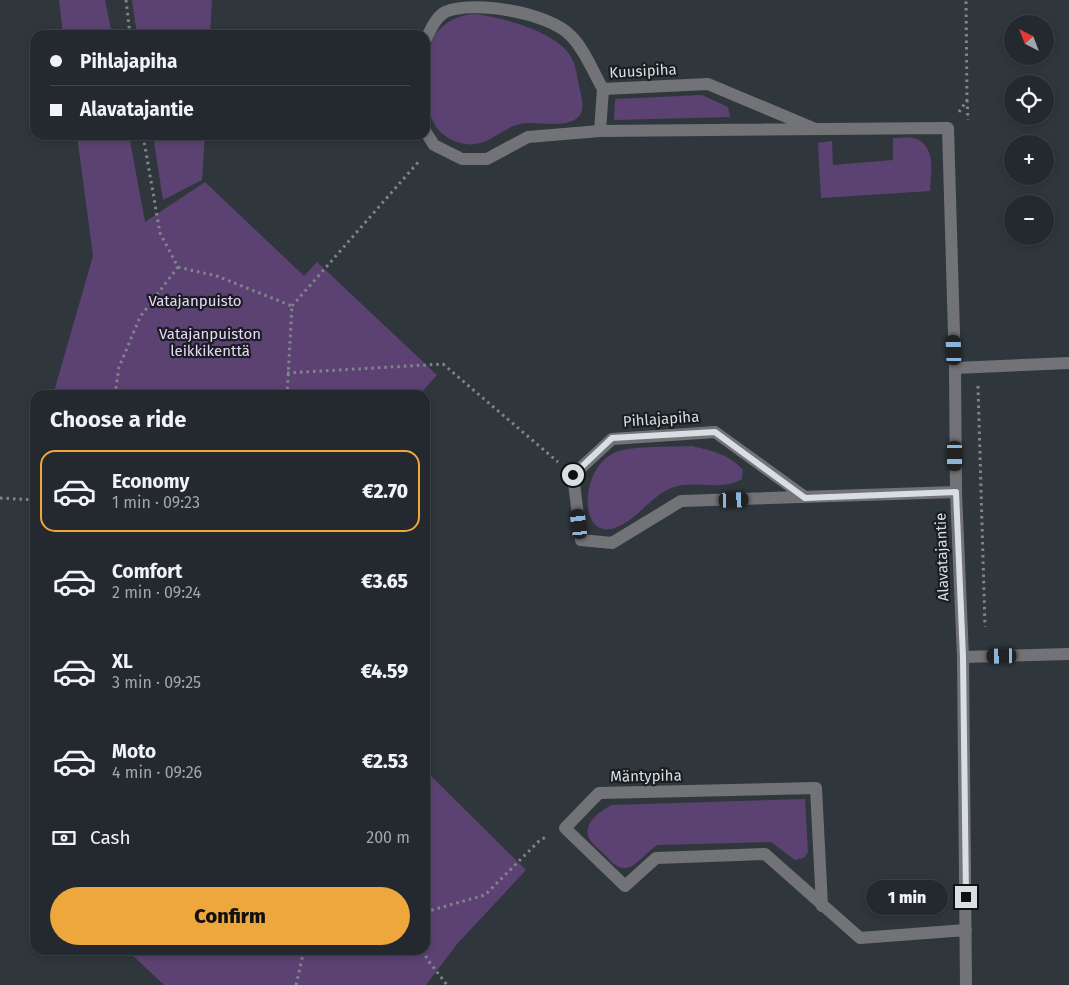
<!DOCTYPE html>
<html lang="en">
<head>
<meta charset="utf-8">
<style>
	:root { --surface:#23292e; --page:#2b3136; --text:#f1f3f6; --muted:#a3a6aa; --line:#40454a; --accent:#eea73c }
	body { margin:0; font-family:"Fira Sans",sans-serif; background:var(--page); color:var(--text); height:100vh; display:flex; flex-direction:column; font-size:19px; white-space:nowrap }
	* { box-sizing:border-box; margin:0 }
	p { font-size:16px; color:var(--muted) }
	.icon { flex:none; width:28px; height:28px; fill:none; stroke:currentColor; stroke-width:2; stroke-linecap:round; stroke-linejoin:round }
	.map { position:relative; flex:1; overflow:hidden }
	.side { position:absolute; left:30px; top:390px; width:400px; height:565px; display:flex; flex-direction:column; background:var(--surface); border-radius:15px; box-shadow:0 2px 8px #0003,0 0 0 1px var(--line) }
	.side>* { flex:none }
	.hud { position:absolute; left:30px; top:30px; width:400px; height:110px; border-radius:15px; box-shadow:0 2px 8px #0003,0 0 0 1px var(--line); display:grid; align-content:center; height:110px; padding:0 20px; background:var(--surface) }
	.needle { width:32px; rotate:318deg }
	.fabs { position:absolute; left:1004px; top:15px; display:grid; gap:10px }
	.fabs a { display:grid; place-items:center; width:50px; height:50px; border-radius:50%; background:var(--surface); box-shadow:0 2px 8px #0003,0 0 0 1px var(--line); font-size:25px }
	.end { position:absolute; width:22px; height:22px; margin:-11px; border:6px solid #d9dee2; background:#111; box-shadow:0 0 0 2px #111 }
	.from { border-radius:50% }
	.bubble { position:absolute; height:35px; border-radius:18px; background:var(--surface); box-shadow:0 2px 8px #0003,0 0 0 1px var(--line); font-size:16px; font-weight:800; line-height:35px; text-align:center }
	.car { position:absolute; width:15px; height:30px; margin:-15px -8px; border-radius:6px; box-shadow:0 0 4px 1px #0007; background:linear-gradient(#222 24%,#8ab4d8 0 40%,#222 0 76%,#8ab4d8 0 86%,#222 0) }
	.hud b { display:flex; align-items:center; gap:18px; height:48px; font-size:19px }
	.hud b+b { border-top:1px solid var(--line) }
	.hud i { width:12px; height:12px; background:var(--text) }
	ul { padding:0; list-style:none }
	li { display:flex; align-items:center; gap:15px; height:82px; margin:0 10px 8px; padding:0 10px; border:2px solid transparent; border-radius:15px }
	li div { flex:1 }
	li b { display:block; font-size:19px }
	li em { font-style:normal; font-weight:800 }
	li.selected { border-color:var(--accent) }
	li>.icon { width:45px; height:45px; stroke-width:1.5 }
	h2 { padding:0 20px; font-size:22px; line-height:60px }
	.pay { display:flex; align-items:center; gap:12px; height:55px; padding:0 20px; font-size:19px }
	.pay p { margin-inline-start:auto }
	.action { display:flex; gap:10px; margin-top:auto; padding:10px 20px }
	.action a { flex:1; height:58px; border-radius:30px; background:var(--accent); color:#111; font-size:20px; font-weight:800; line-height:58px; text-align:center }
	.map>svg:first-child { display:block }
	.green { fill:#5c4273 }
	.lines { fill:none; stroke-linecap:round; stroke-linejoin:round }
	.path { stroke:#7f868b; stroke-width:3; stroke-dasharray:2.5 4; stroke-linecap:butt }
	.minor { stroke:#727377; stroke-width:12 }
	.route { stroke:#d9dee2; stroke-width:6 }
	.labels { text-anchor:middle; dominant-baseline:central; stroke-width:4.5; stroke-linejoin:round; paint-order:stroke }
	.street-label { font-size:15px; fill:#d9dee2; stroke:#1a1e21 }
	.park-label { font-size:15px; fill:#e8d6fa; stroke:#1a1e21 }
</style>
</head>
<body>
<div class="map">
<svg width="1069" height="985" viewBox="0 0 1069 985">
	<rect width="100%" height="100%" fill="#2f373d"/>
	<path class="green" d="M59,0H105L112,35H63Z
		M132,0H212L210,35H137Z
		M473,14C499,16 558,32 571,57C576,65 577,76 579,86C581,95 585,107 580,115C570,129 539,122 525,123C504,125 488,148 465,144C423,137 422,90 429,57C430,51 431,41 435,35C444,22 458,15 473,14Z
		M702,95L728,107L730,117L614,120L615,99Z
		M77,135H129L145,222L205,182L304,276L317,262L437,375L419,395H53L93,256Z
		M153,135H205L202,180L163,200Z
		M893,138C899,138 907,137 913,138C937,144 931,174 930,191L821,198L818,143L832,141L833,165L893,160Z
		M692,446C712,451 729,454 743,470L742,479C719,492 694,479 671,488C650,497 637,520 615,528C577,541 579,463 619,451C635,446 674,447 692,446Z
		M425,770L526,870L457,944L426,985H164L127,950H425Z
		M805,799L808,852L804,858L795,860L771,842L658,845C647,850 635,870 623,868C615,867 609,859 604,854C600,850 593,845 590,840C581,824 600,811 612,805Z"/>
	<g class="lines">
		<path class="path" d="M126,0L130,35
			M967,100L968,120
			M959,112L967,100L966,0
			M178,267L217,276L292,306L287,395
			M292,306L420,160
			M287,373L443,364L558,462
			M978,386L985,627
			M115,395L119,367L140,317L178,267L160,233L143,135
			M0,498L35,500
			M425,912L485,895L540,840L548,836
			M423,950L427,959L447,985
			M296,985L304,950"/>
		<path class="minor" d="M425,41C430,31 435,18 445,12C473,0 548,12 571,36C585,50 593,72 603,89L708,84L813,128
			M425,131L434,145L462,159H487L528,137L600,131L948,128L955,368L956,492L963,657L966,985
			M600,131L603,89
			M955,368L1069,363
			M805,497L715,432L612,439L573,475L581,540L612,543L681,501L956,492
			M963,657L1069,654
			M822,906L816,788L599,793L565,828L625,886L656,858L765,854L860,938L966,930"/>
	</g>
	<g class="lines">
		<path class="route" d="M573,475L612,438L715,432L805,498L956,492L963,657L966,897"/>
	</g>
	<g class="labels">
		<g class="street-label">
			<text transform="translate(643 71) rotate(-3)">Kuusipiha</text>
			<text transform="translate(661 419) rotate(-4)">Pihlajapiha</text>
			<text transform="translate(942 557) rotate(-92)">Alavatajantie</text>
			<text transform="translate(646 776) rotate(-1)">Mäntypiha</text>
		</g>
		<g class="park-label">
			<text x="195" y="301">Vatajanpuisto</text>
			<text x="210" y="334">Vatajanpuiston<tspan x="210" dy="17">leikkikenttä</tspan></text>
		</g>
	</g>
</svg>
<div class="fabs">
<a><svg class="needle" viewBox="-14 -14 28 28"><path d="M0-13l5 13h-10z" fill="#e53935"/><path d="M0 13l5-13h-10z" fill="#a3a6aa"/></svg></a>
<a><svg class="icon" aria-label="locate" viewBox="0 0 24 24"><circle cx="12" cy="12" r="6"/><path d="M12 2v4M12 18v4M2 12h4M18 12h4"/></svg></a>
<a>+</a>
<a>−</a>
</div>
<i class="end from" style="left:573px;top:475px"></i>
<i class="end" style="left:966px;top:897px"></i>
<div class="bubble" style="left:866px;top:880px;width:82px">1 min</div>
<i class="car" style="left:954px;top:350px;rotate:358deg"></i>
<i class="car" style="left:955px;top:456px;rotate:180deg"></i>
<i class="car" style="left:734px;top:500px;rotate:88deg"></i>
<i class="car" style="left:579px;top:524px;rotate:353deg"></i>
<i class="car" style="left:1002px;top:656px;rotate:269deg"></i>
<div class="hud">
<b><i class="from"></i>Pihlajapiha</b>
<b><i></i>Alavatajantie</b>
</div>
<section class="side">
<h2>Choose a ride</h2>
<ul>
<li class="selected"><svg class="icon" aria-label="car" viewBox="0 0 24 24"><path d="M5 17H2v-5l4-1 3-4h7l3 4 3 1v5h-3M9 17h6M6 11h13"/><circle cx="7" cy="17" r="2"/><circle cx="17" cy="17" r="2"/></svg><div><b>Economy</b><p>1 min · 09:23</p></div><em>€2.70</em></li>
<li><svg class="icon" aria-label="car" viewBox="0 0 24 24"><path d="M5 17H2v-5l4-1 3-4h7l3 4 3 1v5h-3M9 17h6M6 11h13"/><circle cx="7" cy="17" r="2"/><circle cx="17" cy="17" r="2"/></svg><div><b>Comfort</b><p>2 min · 09:24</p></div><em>€3.65</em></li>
<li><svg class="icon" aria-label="car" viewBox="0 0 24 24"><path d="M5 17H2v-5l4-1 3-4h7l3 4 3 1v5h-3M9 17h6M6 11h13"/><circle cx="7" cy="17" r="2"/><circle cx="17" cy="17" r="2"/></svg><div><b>XL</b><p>3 min · 09:25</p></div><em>€4.59</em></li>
<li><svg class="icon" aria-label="car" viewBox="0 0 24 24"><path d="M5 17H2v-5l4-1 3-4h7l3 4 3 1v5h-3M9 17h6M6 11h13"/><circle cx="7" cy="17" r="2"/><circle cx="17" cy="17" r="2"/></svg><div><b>Moto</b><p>4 min · 09:26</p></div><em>€2.53</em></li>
</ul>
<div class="pay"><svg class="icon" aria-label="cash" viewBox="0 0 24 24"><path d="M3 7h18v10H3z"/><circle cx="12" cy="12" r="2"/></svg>Cash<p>200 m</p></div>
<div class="action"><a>Confirm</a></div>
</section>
</div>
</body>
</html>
